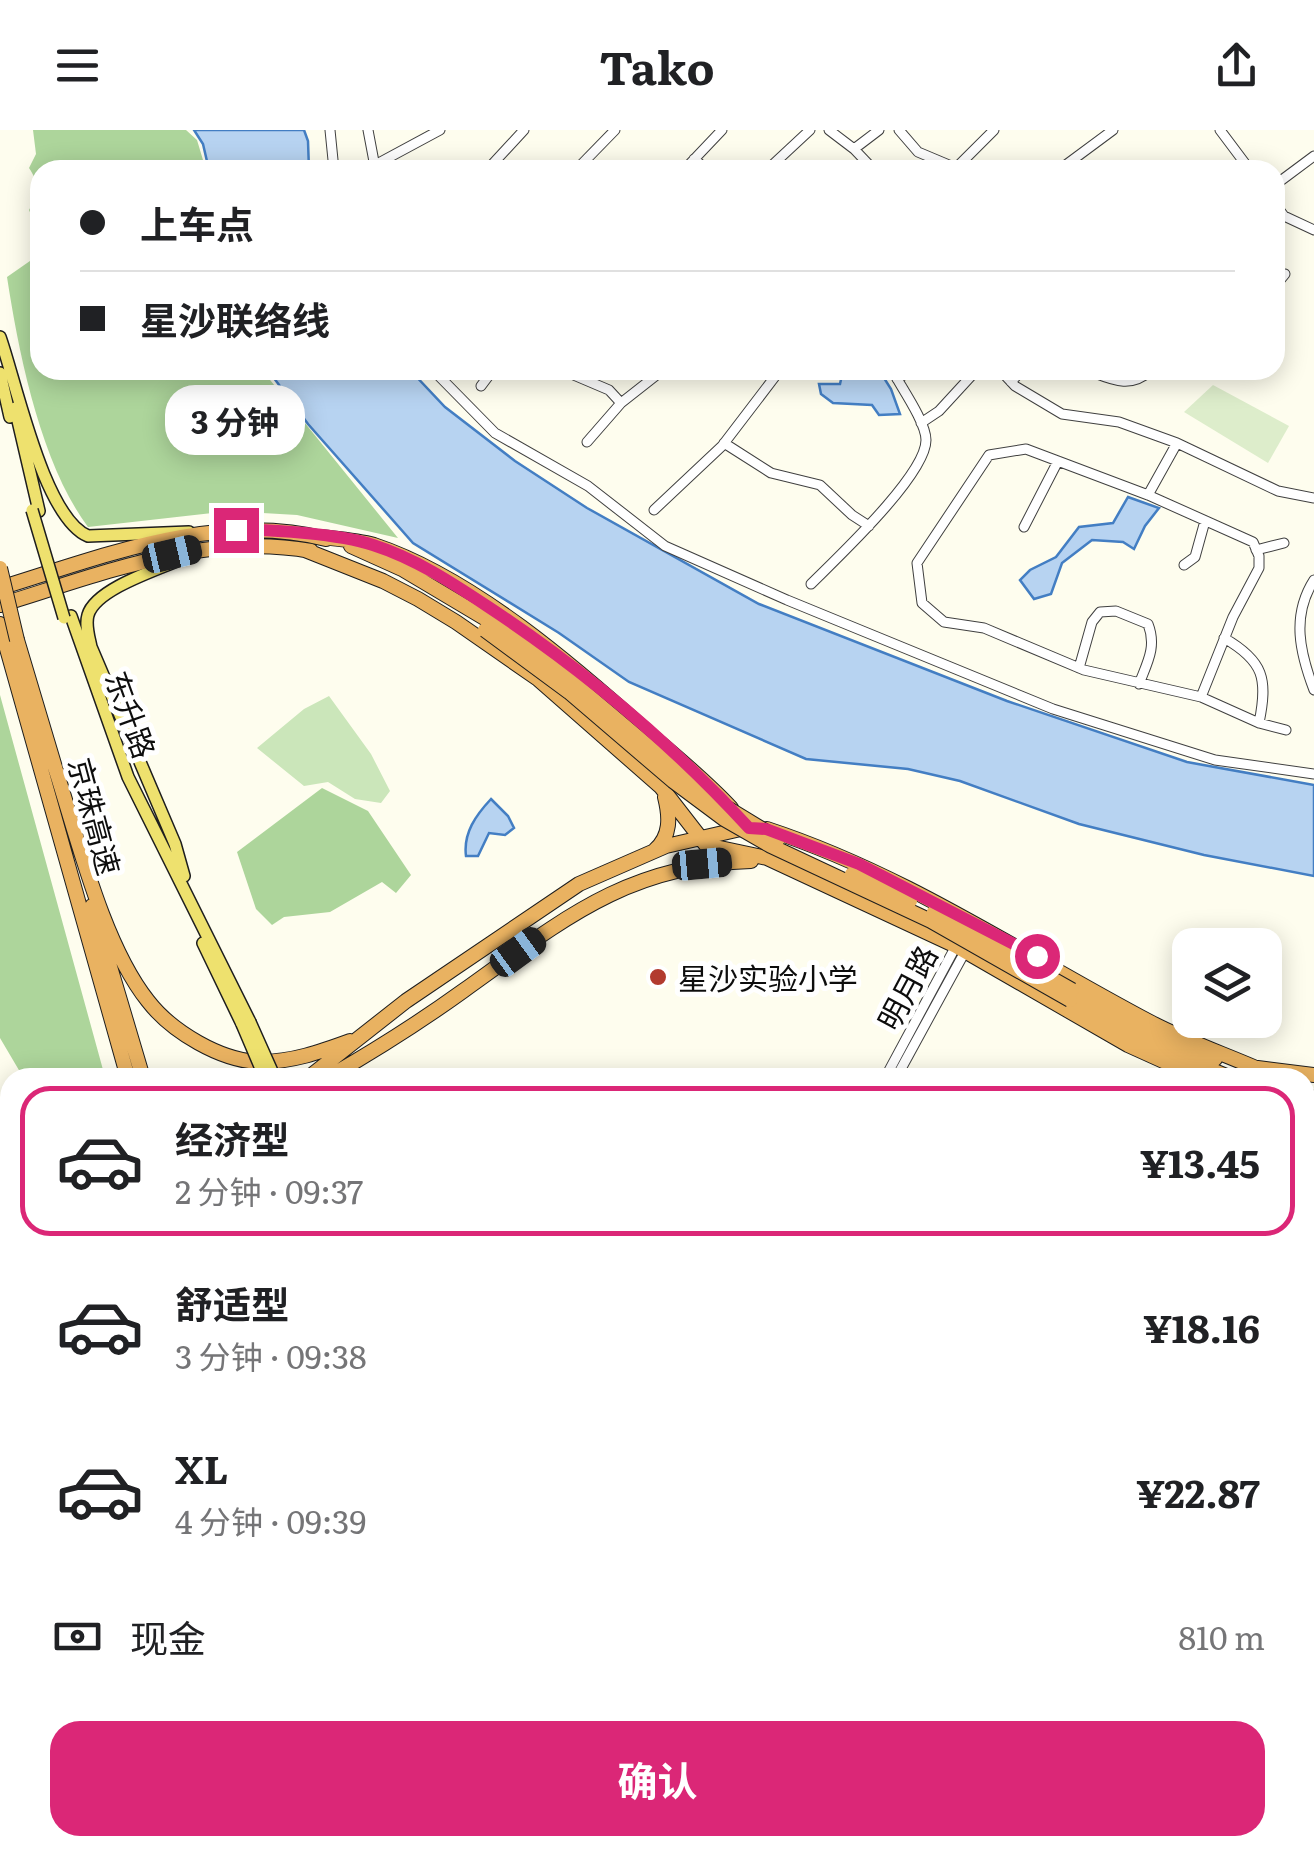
<!DOCTYPE html>
<html lang="zh">
<head>
<meta charset="utf-8">
<style>
	:root { --surface:#fff; --page:#f6f6f6; --text:#202124; --muted:#757577; --line:#e0e0e0; --accent:#db2777 }
	body { margin:0; font-family:Literata,"Noto Sans SC",serif; background:var(--page); color:var(--text); height:100vh; display:flex; flex-direction:column; font-size:38px; white-space:nowrap }
	* { box-sizing:border-box; margin:0 }
	p { font-size:32px; color:var(--muted) }
	.icon { flex:none; width:55px; height:55px; fill:none; stroke:currentColor; stroke-width:2; stroke-linecap:round; stroke-linejoin:round }
	.map { position:relative; flex:1; overflow:hidden }
	.side { position:absolute; left:0px; top:938px; width:1315px; height:788px; display:flex; flex-direction:column; background:var(--surface); border-radius:30px 30px 0 0; box-shadow:0 5px 25px #0003 }
	.side>* { flex:none }
	.banner { position:absolute; left:30px; top:30px; width:1255px; height:220px; border-radius:30px; box-shadow:0 5px 25px #0003; display:grid; align-content:center; height:220px; padding:0 50px; background:var(--surface) }
	.fabs { position:absolute; left:1172px; top:798px; display:grid; gap:20px }
	.fabs a { display:grid; place-items:center; width:110px; height:110px; border-radius:20px; background:var(--surface); box-shadow:0 5px 25px #0003; font-size:50px }
	.end { position:absolute; width:45px; height:45px; margin:-22px; border:12px solid #db2777; background:#fff; box-shadow:0 0 0 5px #fff }
	.from { border-radius:50% }
	.bubble { position:absolute; height:70px; border-radius:30px; background:var(--surface); box-shadow:0 5px 25px #0003; font-size:32px; font-weight:700; line-height:70px; text-align:center }
	.car { position:absolute; width:30px; height:60px; margin:-30px -15px; border-radius:12px; box-shadow:0 0 8px 2px #0007; background:linear-gradient(#222 24%,#8ab4d8 0 40%,#222 0 76%,#8ab4d8 0 86%,#222 0) }
	.banner b { display:flex; align-items:center; gap:35px; height:95px; font-size:38px }
	.banner b+b { border-top:2px solid var(--line) }
	.banner i { width:25px; height:25px; background:var(--text) }
	ul { padding:18px 0 0; list-style:none }
	li { display:flex; align-items:center; gap:30px; height:150px; margin:0 20px 15px; padding:0 30px; border:5px solid transparent; border-radius:30px }
	li div { flex:1 }
	li b { display:block; font-size:38px }
	li em { font-style:normal; font-weight:700 }
	li.active { border-color:var(--accent) }
	li>.icon { width:90px; height:90px; stroke-width:1.5 }
	.pay { display:flex; align-items:center; gap:25px; height:110px; padding:0 50px; font-size:38px }
	.pay p { margin-inline-start:auto }
	.action { display:flex; gap:20px; margin-top:auto; padding:20px 50px }
	.action a { flex:1; height:115px; border-radius:30px; background:var(--accent); color:#fff; font-size:40px; font-weight:700; line-height:115px; text-align:center }
	header { display:flex; justify-content:space-between; align-items:center; height:130px; padding:0 50px; background:var(--surface); font-size:45px; font-weight:700 }
	.map>svg:first-child { display:block }
	.green { fill:#cbe6ba }
	.forest { fill:#add59b }
	.pitch { fill:#ddedcb }
	.water { fill:#b7d3f1; stroke:#437ec3; stroke-width:2.5 }
	.lines { fill:none; stroke-linecap:round; stroke-linejoin:round }
	.minor-casing { stroke:#404040; stroke-width:11 }
	.major-casing { stroke:#1e1e1e; stroke-width:14 }
	.highway-casing { stroke:#1e1e1e; stroke-width:16 }
	.minor { stroke:#fff; stroke-width:9 }
	.major { stroke:#eee16e; stroke-width:11 }
	.highway { stroke:#e9b261; stroke-width:14 }
	.rail { stroke:#b23b2f; stroke-width:2.5 }
	.major-bridge-casing { stroke:#1e1e1e; stroke-width:14; stroke-linecap:butt }
	.highway-bridge-casing { stroke:#1e1e1e; stroke-width:16; stroke-linecap:butt }
	.major-bridge { stroke:#eee16e; stroke-width:11 }
	.highway-bridge { stroke:#e9b261; stroke-width:14 }
	.route { stroke:#db2777; stroke-width:12 }
	.poi-dot { fill:#b23b2f; stroke:#fff; stroke-width:4 }
	.labels { text-anchor:middle; dominant-baseline:central; stroke-width:10; stroke-linejoin:round; paint-order:stroke }
	.street-label { font-size:30px; fill:#0d0d0d; stroke:#fff }
	.poi-label { font-size:30px; fill:#0d0d0d; stroke:#fff; text-anchor:start }
</style>
</head>
<body>
<header><svg class="icon" aria-label="menu" viewBox="0 0 24 24"><path d="M4 6h16M4 12h16M4 18h16"/></svg>Tako<svg class="icon" aria-label="share" viewBox="0 0 24 24"><path d="M12 15V3M7 8l5-5 5 5M5 13v7h14v-7"/></svg></header>
<div class="map">
<svg width="1314" height="1724" viewBox="0 0 1314 1724">
	<rect width="100%" height="100%" fill="#fefdee"/>
	<path class="green" d="M329,566L371,624L390,661L381,673L355,669L328,652L304,656L257,618L304,579Z
		M1305,1477L1314,1478V1724H1292L1287,1715H1305Z
		M122,1715H435L449,1724H128Z"/>
	<path class="forest" d="M33,0H186L197,10L206,40H40V105L29,80C38,64 40,54 29,38L36,24Z
		M40,124V240H262L398,408L297,385L230,381L88,397C41,334 19,225 7,147Z
		M0,565L105,947H23L0,908Z
		M322,658L368,681L411,745L396,763L382,752L330,782L284,787L272,795L256,779L237,722Z
		M0,1227L10,1245V1414L0,1384Z"/>
	<path class="pitch" d="M1213,255L1289,296L1268,333L1184,282Z"/>
	<path class="water" d="M194,0H304L308,11L309,40H209L203,14Z
		M268,240H410L445,277L515,331L587,378L759,474L1007,571L1187,632L1314,655V746L1204,725L1079,694L960,651L908,639L806,629L629,552L559,503L413,413L308,294Z
		M871,240H879L891,259L900,284L879,285L872,275L833,273L821,264L819,254H840L842,245L852,242L863,246Z
		M1128,367L1159,378L1145,396L1134,419L1123,412L1092,410L1062,433L1051,464L1034,469L1020,450L1030,440L1056,427L1079,397L1113,393Z
		M491,669L508,686L514,698L505,705L489,703L478,726H466C463,703 476,685 491,669Z"/>
	<g class="lines">
		<defs>
			<path id="minor" d="M330,0L334,40
				M368,0L375,37
				M829,0L854,19L874,40
				M899,0L918,22L956,38
				M1220,0L1250,40
				M854,19L879,0
				M694,29L707,40
				M375,35L440,0
				M487,40L524,0
				M576,40L615,0
				M684,40L722,0
				M767,40L810,0
				M958,40L956,38L994,0
				M1059,40L1113,0
				M1181,40L1184,38
				M1275,55L1314,26
				M1275,74L1284,86L1314,100
				M1275,156L1285,144
				M433,240L495,303L588,356L665,416L787,470L1053,579L1215,630L1314,644
				M562,240L609,260L621,273
				M1000,240L1015,256L1062,284L1119,292L1177,313L1278,361L1314,368
				M1087,240C1111,249 1130,260 1151,240
				M897,249L911,240
				M1011,252L1022,240
				M481,256L493,240
				M921,293L939,281L973,244
				M587,312L621,273L663,240
				M724,313L771,343L820,355L852,385L869,396
				M1148,365L1177,313
				M654,380L722,316L780,240
				M1024,397L1058,331
				M1256,420L1284,413
				M1184,435L1195,427L1205,391
				M1314,450C1291,486 1300,523 1314,560
				M811,454C837,428 926,345 926,310C926,292 901,257 892,240
				M1224,508C1264,531 1268,549 1259,593
				M1079,538L1092,492L1100,482L1116,481L1148,494C1157,517 1147,533 1139,554
				M1201,567L1233,487L1259,438V426L1253,412L1148,365L1026,319L989,325L917,433L922,473L944,492L984,498L1084,540L1201,567L1259,593L1286,600
				M885,948L957,814
				M896,948L967,818
				M1305,1466L1314,1467
				M0,1470L10,1501
				M97,1715L103,1724
				M1279,1715L1284,1724
				M835,1724L848,1715"/>
			<path id="major" d="M0,207C16,252 44,388 88,406L189,402
				M0,243L10,287
				M15,278L39,381
				M71,486L128,647L250,892
				M184,746L175,714L91,517C89,507 85,495 88,485C96,457 166,437 191,425
				M203,813L242,894
				M646,1715L651,1724
				M688,1715L693,1724"/>
			<path id="highway" d="M320,407C338,409 357,410 374,415C473,448 575,537 652,606C679,629 707,652 731,678
				M351,416L402,439L491,492
				M305,420L383,451L418,469L456,492L538,549L661,657L706,715L767,728L956,816L1128,915L1201,948
				M0,458C104,426 216,381 326,409
				M0,475C101,444 204,402 311,421
				M0,494L128,948
				M17,510L54,634
				M52,628C76,700 101,812 148,871C172,902 221,931 260,932C292,932 320,922 350,911
				M767,699C907,745 1021,824 1150,892C1184,910 1221,923 1256,938
				M655,720C671,706 670,687 665,667
				M92,776L143,948
				M1072,860C1118,887 1164,914 1215,929
				M1070,870L1149,914L1231,948
				M1250,937L1314,945
				M308,948L406,871L579,754L666,716L745,698
				M327,948C374,921 420,892 463,861C560,792 625,735 751,731
				M1305,966L1314,968
				M462,1715L472,1724
				M488,1715L493,1724
				M518,1715L524,1724"/>
		</defs>
		<use href="#minor" class="minor-casing"/>
		<use href="#major" class="major-casing"/>
		<use href="#highway" class="highway-casing"/>
		<use href="#minor" class="minor"/>
		<use href="#major" class="major"/>
		<use href="#highway" class="highway"/>
		<path class="rail" d="M0,1170L10,1189
			M299,1715L304,1724"/>
		<defs>
			<path id="major-bridge" d="M32,380L64,488
				M250,892L275,948
				M242,894L265,948"/>
			<path id="highway-bridge" d="M0,438L17,510
				M491,492L569,549L706,665L778,709
				M485,500L569,562L673,651L724,689L771,716L931,791L1070,870
				M852,744L910,771
				M934,782L1072,860"/>
		</defs>
		<use href="#major-bridge" class="major-bridge-casing"/>
		<use href="#highway-bridge" class="highway-bridge-casing"/>
		<use href="#major-bridge" class="major-bridge"/>
		<use href="#highway-bridge" class="highway-bridge"/>
	</g>
	<g class="lines">
		<path class="route" d="M236,400C271,399 340,404 373,415C414,428 451,452 487,476C581,538 672,614 749,698L766,699L859,734L1037,826"/>
	</g>
	<circle class="poi-dot" cx="658" cy="847" r="10"/>
	<g class="labels">
		<g class="street-label">
			<text transform="translate(132 584) rotate(70)">东升路</text>
			<text transform="translate(96 686) rotate(75)">京珠高速</text>
			<text transform="translate(906 857) rotate(-62)">明月路</text>
		</g>
		<g class="poi-label">
			<text x="678" y="847">星沙实验小学</text>
		</g>
	</g>
</svg>
<div class="fabs">
<a><svg class="icon" aria-label="layers" viewBox="0 0 24 24"><path d="M12 4l9 5-9 5-9-5zM3 14l9 5 9-5"/></svg></a>
</div>
<i class="end from" style="left:1037px;top:826px"></i>
<i class="end" style="left:236px;top:400px"></i>
<div class="bubble" style="left:165px;top:255px;width:140px">3 分钟</div>
<i class="car" style="left:172px;top:424px;rotate:77deg"></i>
<i class="car" style="left:702px;top:734px;rotate:85deg"></i>
<i class="car" style="left:518px;top:822px;rotate:54deg"></i>
<div class="banner">
<b><i class="from"></i>上车点</b>
<b><i></i>星沙联络线</b>
</div>
<section class="side">
<ul>
<li class="active"><svg class="icon" aria-label="car" viewBox="0 0 24 24"><path d="M5 17H2v-5l4-1 3-4h7l3 4 3 1v5h-3M9 17h6M6 11h13"/><circle cx="7" cy="17" r="2"/><circle cx="17" cy="17" r="2"/></svg><div><b>经济型</b><p>2 分钟 · 09:37</p></div><em>¥13.45</em></li>
<li><svg class="icon" aria-label="car" viewBox="0 0 24 24"><path d="M5 17H2v-5l4-1 3-4h7l3 4 3 1v5h-3M9 17h6M6 11h13"/><circle cx="7" cy="17" r="2"/><circle cx="17" cy="17" r="2"/></svg><div><b>舒适型</b><p>3 分钟 · 09:38</p></div><em>¥18.16</em></li>
<li><svg class="icon" aria-label="car" viewBox="0 0 24 24"><path d="M5 17H2v-5l4-1 3-4h7l3 4 3 1v5h-3M9 17h6M6 11h13"/><circle cx="7" cy="17" r="2"/><circle cx="17" cy="17" r="2"/></svg><div><b>XL</b><p>4 分钟 · 09:39</p></div><em>¥22.87</em></li>
</ul>
<div class="pay"><svg class="icon" aria-label="cash" viewBox="0 0 24 24"><path d="M3 7h18v10H3z"/><circle cx="12" cy="12" r="2"/></svg>现金<p>810 m</p></div>
<div class="action"><a>确认</a></div>
</section>
</div>
</body>
</html>
